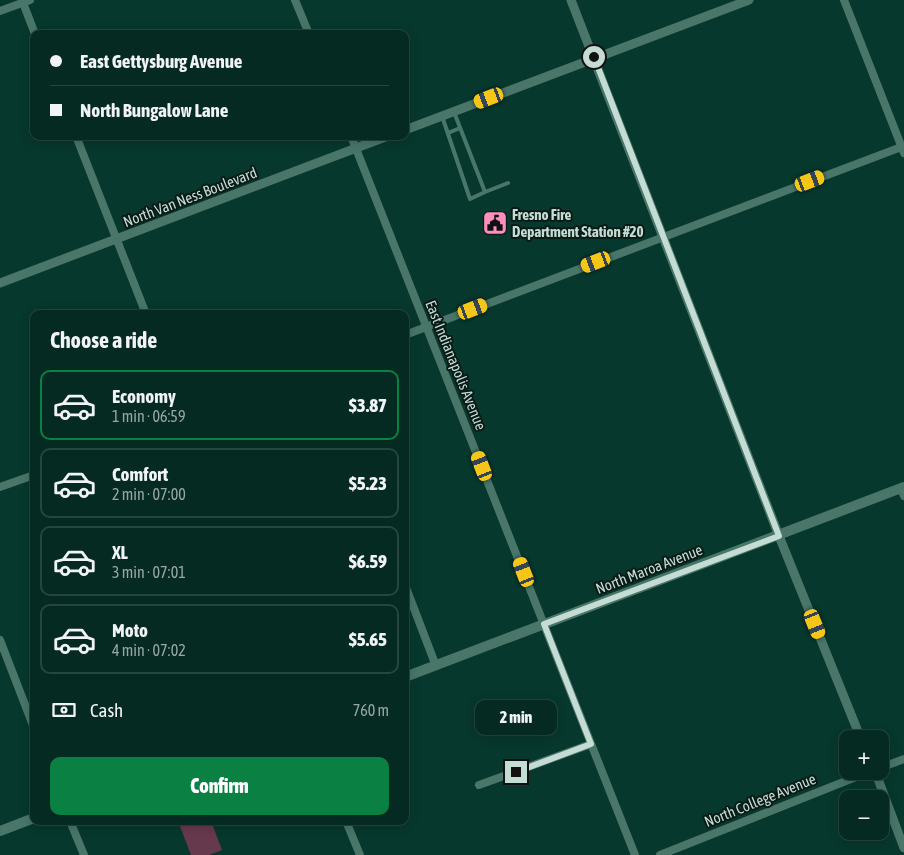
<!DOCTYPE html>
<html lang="en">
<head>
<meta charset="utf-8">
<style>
	:root { --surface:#052a22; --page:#0e322a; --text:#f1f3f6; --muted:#97a7a5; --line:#264640; --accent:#0b8043 }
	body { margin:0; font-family:"Asap Condensed",sans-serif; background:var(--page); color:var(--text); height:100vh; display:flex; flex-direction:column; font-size:19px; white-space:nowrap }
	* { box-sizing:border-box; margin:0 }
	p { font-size:16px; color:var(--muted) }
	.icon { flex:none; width:28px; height:28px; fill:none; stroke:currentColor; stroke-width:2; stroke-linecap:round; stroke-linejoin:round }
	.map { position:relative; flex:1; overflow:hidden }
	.panel { position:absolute; left:30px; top:310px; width:379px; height:515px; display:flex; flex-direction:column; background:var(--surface); border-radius:10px; box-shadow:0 2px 12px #0003,0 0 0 1px var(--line) }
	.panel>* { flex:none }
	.top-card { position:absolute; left:30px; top:30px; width:379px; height:110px; border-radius:10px; box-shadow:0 2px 12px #0003,0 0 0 1px var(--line); display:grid; align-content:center; height:110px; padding:0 20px; background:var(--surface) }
	.tools { position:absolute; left:839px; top:730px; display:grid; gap:10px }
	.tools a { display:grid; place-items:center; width:50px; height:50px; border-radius:10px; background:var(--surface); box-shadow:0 2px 12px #0003,0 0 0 1px var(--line); font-size:25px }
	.end { position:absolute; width:22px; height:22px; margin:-11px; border:6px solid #c5dcd5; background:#111; box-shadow:0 0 0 2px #111 }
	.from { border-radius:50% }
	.bubble { position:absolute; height:35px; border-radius:10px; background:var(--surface); box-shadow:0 2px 12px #0003,0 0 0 1px var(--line); font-size:16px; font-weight:800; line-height:35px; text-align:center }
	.car { position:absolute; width:15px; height:30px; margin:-15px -8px; border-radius:6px; box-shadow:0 0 4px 1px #0007; background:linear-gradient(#f5c518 24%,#345 0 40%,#f5c518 0 76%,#345 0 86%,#f5c518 0) }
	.top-card b { display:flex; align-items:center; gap:18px; height:48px; font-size:19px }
	.top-card b+b { border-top:1px solid var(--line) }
	.top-card i { width:12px; height:12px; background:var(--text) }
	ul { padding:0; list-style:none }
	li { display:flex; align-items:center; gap:15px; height:70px; margin:0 10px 8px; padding:0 10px; border:2px solid var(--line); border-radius:10px }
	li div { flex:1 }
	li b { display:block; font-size:19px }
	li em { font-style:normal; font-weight:800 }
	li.current { border-color:var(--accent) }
	li>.icon { width:45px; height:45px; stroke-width:1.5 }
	h2 { padding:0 20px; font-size:22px; line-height:60px }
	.pay { display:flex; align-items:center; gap:12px; height:55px; padding:0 20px; font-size:19px }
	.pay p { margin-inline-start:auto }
	.button { display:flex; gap:10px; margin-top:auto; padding:10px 20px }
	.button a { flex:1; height:58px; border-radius:10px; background:var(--accent); color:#fff; font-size:20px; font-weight:800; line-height:58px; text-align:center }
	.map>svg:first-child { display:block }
	.green { fill:#67394c }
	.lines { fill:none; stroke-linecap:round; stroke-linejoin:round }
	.service { stroke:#497669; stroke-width:4 }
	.minor { stroke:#497669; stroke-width:8 }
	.tertiary { stroke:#497669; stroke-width:9 }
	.secondary { stroke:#497669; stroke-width:10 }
	.route { stroke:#c5dcd5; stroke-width:6 }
	.labels { text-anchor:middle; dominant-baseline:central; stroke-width:4; stroke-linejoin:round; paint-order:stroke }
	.street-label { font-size:15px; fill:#c5dcd5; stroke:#091b16 }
	.poi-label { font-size:15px; font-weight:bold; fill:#c5dcd5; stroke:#091b16; text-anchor:start }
</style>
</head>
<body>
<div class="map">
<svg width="904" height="855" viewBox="0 0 904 855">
	<rect width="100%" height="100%" fill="#07382d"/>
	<path class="green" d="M178,821H211L222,850L209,855H191Z"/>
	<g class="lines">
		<path class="service" d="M442,116L470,199L485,192L454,112
			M448,133L460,128
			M485,192L508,183"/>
		<path class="minor" d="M22,0L35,34
			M295,0L309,34
			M844,0L904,153
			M0,11L30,0
			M76,136L146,314
			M351,136L635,855
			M405,335L904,146
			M0,487L34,475
			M901,489L904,496
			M405,585L436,666
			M0,640L34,728
			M880,768L904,759
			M479,785L591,744
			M70,821L84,855
			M346,821L360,855
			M660,855L871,771"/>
		<path class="tertiary" d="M571,0L779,536L861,739
			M405,130L749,0
			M0,283L388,136
			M875,771L904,848"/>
		<path class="secondary" d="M405,677L904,487
			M0,831L34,818"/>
	</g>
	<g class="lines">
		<path class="route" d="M516,772L591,744L544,624L779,536L594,57"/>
	</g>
	<defs>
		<symbol id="civic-square" viewBox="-11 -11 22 22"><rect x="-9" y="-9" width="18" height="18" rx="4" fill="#fe8ebe" stroke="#091b16"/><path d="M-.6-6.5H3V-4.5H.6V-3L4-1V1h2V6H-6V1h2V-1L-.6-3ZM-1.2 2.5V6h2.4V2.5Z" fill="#111"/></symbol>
	</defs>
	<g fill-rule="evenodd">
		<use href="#civic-square" x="481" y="209" width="28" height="28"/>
	</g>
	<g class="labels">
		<g class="street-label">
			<text transform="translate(190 197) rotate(-21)">North Van Ness Boulevard</text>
			<text transform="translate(456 365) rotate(68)">East Indianapolis Avenue</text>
			<text transform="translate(649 569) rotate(-21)">North Maroa Avenue</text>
			<text transform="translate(760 800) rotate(-22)">North College Avenue</text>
		</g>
		<g class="poi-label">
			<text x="512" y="214">Fresno Fire<tspan x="512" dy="17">Department Station #20</tspan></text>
		</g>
	</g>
</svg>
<div class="tools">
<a>+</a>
<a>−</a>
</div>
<i class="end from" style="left:594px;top:57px"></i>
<i class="end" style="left:516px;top:772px"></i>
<div class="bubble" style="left:475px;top:700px;width:82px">2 min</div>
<i class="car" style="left:489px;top:98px;rotate:249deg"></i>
<i class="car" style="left:810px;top:181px;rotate:69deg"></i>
<i class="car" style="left:596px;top:262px;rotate:249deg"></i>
<i class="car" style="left:473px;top:309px;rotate:69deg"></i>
<i class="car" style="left:482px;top:466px;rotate:339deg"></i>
<i class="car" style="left:524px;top:572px;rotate:339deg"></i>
<i class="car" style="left:815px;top:624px;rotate:158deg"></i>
<div class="top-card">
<b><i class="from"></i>East Gettysburg Avenue</b>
<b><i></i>North Bungalow Lane</b>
</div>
<section class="panel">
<h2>Choose a ride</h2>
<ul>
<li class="current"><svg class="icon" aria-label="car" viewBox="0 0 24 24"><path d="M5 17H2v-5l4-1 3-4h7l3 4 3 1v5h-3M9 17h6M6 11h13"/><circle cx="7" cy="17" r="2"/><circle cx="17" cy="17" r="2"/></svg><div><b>Economy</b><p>1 min · 06:59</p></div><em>$3.87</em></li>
<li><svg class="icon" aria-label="car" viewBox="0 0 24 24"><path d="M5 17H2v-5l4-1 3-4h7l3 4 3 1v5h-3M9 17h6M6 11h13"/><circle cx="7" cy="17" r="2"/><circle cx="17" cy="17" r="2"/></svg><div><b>Comfort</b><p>2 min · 07:00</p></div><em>$5.23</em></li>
<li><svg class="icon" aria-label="car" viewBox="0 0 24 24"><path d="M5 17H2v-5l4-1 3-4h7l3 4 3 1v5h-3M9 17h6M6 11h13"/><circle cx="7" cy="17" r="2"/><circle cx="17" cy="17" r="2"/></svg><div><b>XL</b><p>3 min · 07:01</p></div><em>$6.59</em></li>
<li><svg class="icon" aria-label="car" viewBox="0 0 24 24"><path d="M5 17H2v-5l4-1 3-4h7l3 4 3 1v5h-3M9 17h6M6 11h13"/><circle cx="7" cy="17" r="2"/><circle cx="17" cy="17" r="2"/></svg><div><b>Moto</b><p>4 min · 07:02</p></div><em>$5.65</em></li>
</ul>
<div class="pay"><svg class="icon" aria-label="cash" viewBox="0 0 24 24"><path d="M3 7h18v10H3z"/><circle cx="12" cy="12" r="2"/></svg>Cash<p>760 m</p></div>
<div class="button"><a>Confirm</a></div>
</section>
</div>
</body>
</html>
